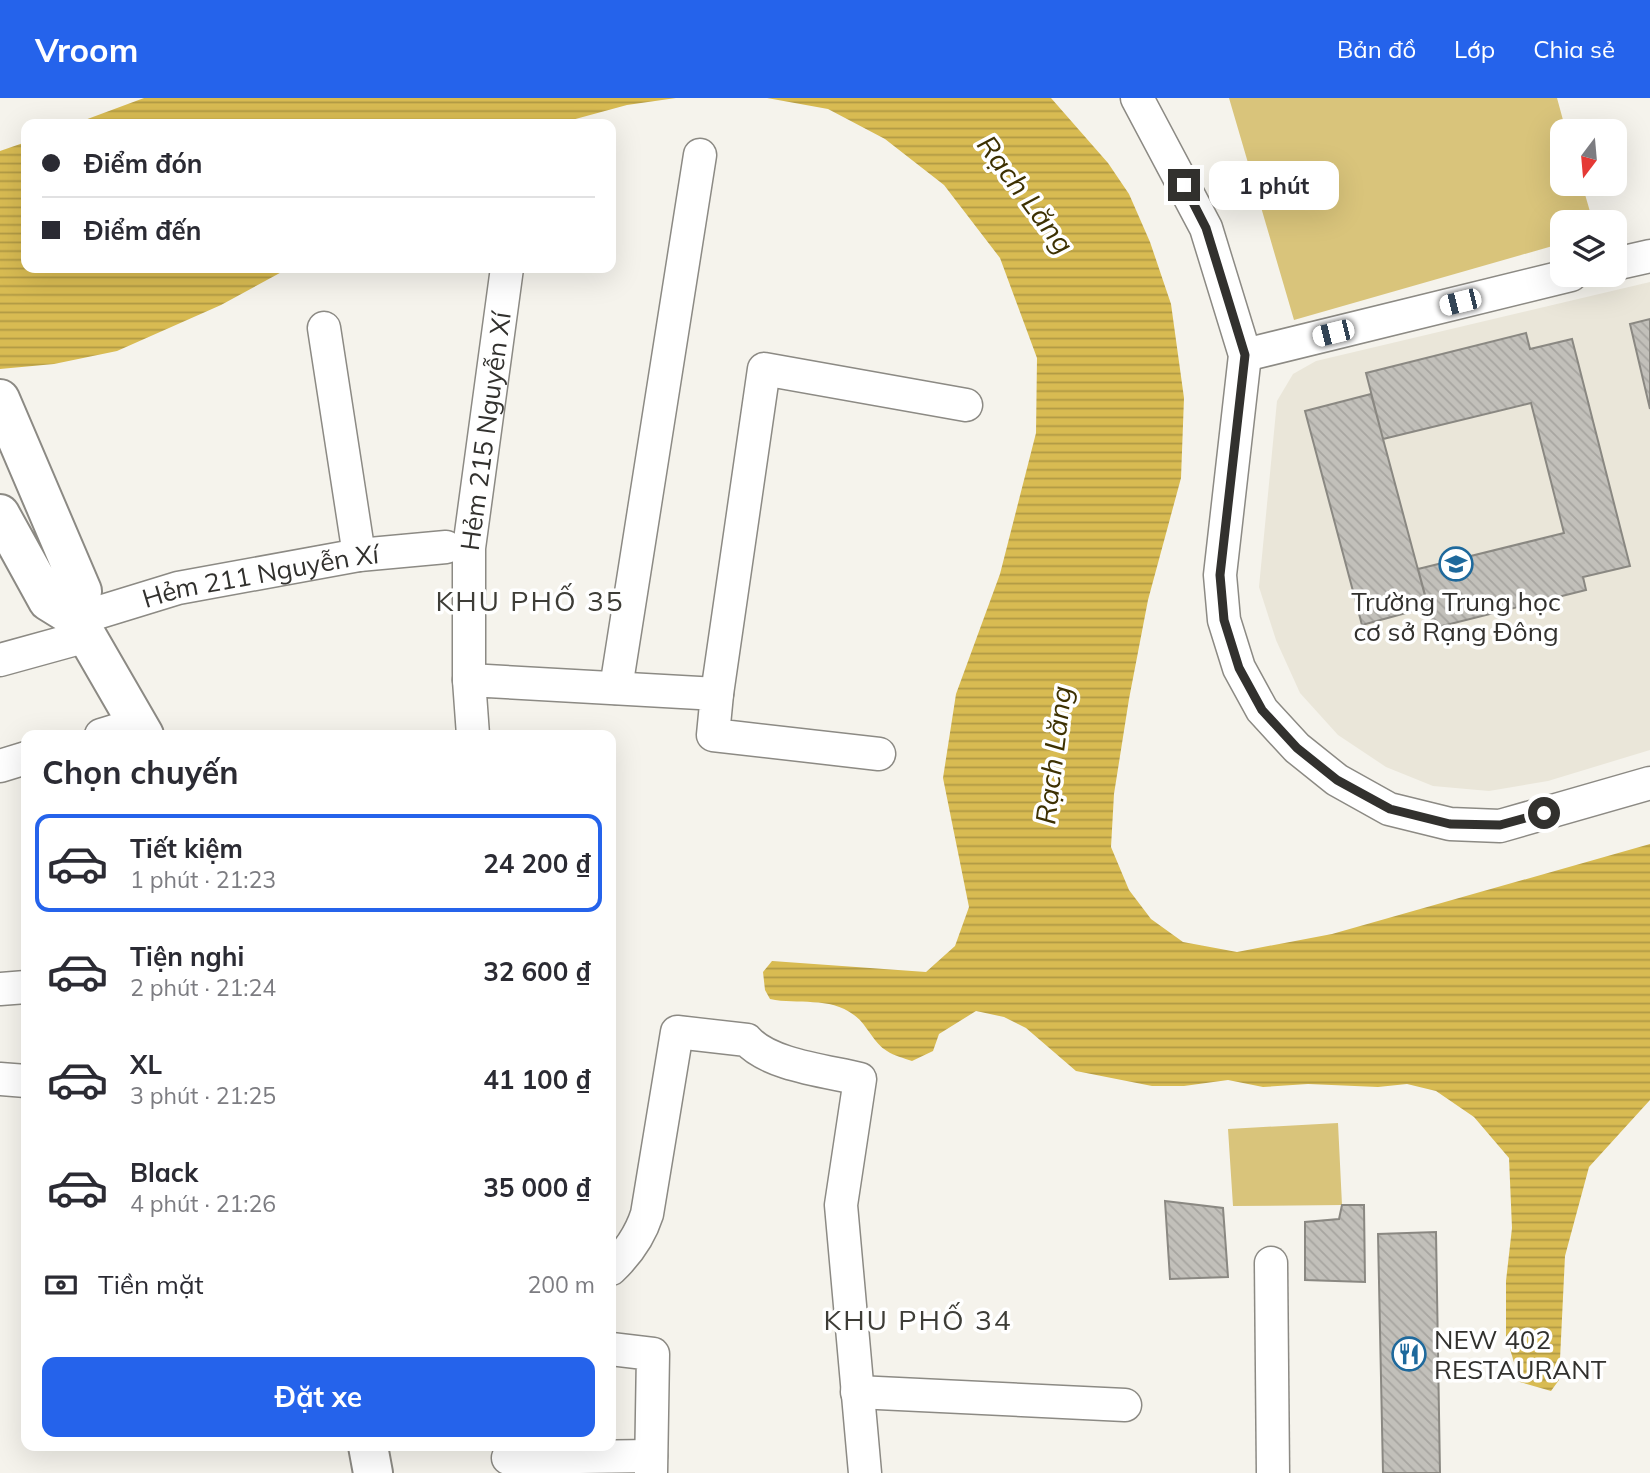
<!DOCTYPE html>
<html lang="vi">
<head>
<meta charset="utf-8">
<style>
	:root { --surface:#fff; --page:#f7f7f7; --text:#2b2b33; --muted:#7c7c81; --line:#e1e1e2; --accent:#2563eb }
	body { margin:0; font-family:Mulish,sans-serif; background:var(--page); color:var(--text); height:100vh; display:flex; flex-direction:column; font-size:26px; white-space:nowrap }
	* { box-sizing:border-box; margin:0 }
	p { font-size:23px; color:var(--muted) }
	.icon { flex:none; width:38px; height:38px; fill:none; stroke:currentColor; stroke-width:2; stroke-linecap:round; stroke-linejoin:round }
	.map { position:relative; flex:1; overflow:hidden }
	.details { position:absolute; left:21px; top:632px; width:595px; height:721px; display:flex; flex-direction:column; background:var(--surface); border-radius:14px; box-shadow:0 7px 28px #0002 }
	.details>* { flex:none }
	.guide { position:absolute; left:21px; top:21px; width:595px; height:154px; border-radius:14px; box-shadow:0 7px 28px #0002; display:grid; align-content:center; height:154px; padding:0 21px; background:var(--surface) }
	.needle { width:46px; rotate:196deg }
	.controls { position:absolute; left:1550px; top:21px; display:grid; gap:14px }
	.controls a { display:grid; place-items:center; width:77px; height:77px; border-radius:14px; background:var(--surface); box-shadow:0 7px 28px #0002; font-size:35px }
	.end { position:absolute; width:32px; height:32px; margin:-16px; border:9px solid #32312e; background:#fff; box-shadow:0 0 0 4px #fff }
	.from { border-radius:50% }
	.bubble { position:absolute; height:49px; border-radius:14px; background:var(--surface); box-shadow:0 7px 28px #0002; font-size:23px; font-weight:700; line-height:49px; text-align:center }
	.car { position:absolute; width:21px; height:42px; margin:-21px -10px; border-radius:9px; box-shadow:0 0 5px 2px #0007; background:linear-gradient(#fff 24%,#345 0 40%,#fff 0 76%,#345 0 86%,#fff 0) }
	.guide b { display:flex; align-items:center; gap:24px; height:66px; font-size:26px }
	.guide b+b { border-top:2px solid var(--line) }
	.guide i { width:18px; height:18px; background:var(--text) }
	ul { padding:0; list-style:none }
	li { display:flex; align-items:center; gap:21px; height:98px; margin:0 14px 10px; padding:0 7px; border:4px solid transparent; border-radius:14px }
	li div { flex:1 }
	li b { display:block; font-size:26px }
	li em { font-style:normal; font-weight:700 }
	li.current { border-color:var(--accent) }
	li>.icon { width:63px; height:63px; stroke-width:1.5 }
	h2 { padding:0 21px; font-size:32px; line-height:84px }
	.pay { display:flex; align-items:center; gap:18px; height:77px; padding:0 21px; font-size:26px }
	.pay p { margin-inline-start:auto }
	.action { display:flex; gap:14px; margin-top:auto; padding:14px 21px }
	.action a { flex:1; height:80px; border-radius:14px; background:var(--accent); color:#fff; font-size:28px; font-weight:700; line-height:80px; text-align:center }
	header { display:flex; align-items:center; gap:42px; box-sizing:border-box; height:98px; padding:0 35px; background:var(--accent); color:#fff }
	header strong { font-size:33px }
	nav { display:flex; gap:38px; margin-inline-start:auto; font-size:24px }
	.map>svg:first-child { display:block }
	.built { fill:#eae6d9 }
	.park { fill:#d9c47b }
	.water { fill:url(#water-rules) }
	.building { fill:url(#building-back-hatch); stroke:#8a8882; stroke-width:2 }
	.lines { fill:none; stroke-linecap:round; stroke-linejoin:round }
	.minor-casing { stroke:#8c8a84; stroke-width:35 }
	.major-casing { stroke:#8c8a84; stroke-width:42 }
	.minor { stroke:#fff; stroke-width:32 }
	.major { stroke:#fff; stroke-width:38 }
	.route { stroke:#32312e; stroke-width:9 }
	.labels { text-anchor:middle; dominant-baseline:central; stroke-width:7; stroke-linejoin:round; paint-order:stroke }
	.street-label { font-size:26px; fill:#32312e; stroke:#fff }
	.poi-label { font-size:26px; fill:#32312e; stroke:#fff }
	.water-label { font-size:28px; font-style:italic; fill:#3d3102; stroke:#fff }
	.neighbourhood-label { font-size:28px; letter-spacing:2px; fill:#3e3d37; stroke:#fff }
</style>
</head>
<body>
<header>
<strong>Vroom</strong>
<nav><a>Bản đồ</a><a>Lớp</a><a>Chia sẻ</a></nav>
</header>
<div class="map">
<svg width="1650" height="1375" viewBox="0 0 1650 1375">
	<defs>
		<pattern id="water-rules" width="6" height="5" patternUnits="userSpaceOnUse" patternTransform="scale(1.75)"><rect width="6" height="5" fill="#d8bb52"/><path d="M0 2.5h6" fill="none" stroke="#b09944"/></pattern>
		<pattern id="building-back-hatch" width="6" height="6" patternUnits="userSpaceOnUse" patternTransform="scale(1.75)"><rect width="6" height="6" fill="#c2c0ba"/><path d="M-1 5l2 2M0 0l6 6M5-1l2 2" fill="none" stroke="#a7a5a0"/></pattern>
	</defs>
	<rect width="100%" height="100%" fill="#f5f3ec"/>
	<path class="built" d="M1650,184V652L1548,683L1489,693L1433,688L1386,669L1338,637L1300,595L1276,542L1259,489L1277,303L1293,276L1316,263Z"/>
	<path class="park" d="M1229,0H1557L1566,33H1563V86H1582L1593,124H1563V145L1294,222Z
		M1338,1025L1342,1107L1233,1108L1228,1031Z"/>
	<path class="water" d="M144,0H676L627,7L557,26H74Z
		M767,0H1051L1108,65L1129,96L1150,144L1171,206L1184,300L1181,380L1148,502L1129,601L1114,696L1111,749L1129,792L1151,821L1183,844L1237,854L1332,836L1650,746V1002L1589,1069L1565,1158L1559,1282L1551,1293L1520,1284L1506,1238V1183L1512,1130L1509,1060L1474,1019L1436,993L1407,986L1378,989L1308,986L1263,989L1228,982L1184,988H1152L1076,973L1026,930L1004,919L976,913L939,936L933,953L912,963C904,960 894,958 887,953C873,945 867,926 854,917C829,898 798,907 770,901L765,892L763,874L772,863L926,874L955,848L969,809L943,680L956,596L1000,476L1036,335L1037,260L1000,160L944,87L885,41L828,11Z
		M26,44V170H289L221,207L117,253L54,266L0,271V53Z"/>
	<path class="building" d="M1650,221V311L1630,226Z
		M1526,235L1530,251L1572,241L1630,468L1583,479L1586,492L1434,530L1418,471L1564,435L1531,305L1383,341L1366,275Z
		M1371,296L1428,509L1362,527L1305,313Z
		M1165,1103L1223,1110L1228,1179L1170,1181Z
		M1342,1107H1364L1365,1184L1305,1182V1124L1339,1121Z
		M1436,1134L1440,1375H1383L1378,1136Z"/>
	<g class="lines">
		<defs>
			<g id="minor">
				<path d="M1137,0L1206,130L1245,257L1220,477L1224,522L1239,570L1262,612L1297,650L1337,682L1389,711L1450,726L1500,728L1650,685"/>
				<path d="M1615,166L1650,158"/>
				<path d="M324,230L359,457"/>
				<path d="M1245,257L1571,177"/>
				<path id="s1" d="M77,521L178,490L359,457L446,449"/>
				<path d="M0,562L87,538"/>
				<path id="s2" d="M469,582V450L507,170"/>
				<path d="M616,590L700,57"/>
				<path d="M717,596L764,271L966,307"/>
				<path d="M101,637L137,626"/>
				<path d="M473,637L469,582L717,596L713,637L879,656"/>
				<path d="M0,668L26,660"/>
				<path d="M0,891L26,889"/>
				<path d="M0,981L26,983"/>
				<path d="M1271,1165L1273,1375"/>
				<path d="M611,1171C628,1155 640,1138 647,1116L677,934L747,942C769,967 827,973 860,981L841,1107L865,1375"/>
				<path d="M611,1251L653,1256L651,1375"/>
				<path d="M857,1294L1125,1307"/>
				<path d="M508,1360L651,1358"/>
			</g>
			<path id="major" d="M0,301L82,493L77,521
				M0,416L48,503L77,521L144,637
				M368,1348L373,1375"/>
		</defs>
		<use href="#minor" class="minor-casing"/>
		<use href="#major" class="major-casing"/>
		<use href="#minor" class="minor"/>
		<use href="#major" class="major"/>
	</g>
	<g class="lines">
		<path class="route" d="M1184,87L1206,130L1245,257L1220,477L1224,522L1239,570L1262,612L1297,650L1337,682L1390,711L1450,726L1500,727L1544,715"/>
	</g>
	<defs>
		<symbol id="school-ring" viewBox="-11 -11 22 22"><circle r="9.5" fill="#fff" stroke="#1e699c" stroke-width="1.5"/><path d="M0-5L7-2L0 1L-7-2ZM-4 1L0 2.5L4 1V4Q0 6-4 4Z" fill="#1e699c"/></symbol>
		<symbol id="restaurant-ring" viewBox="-11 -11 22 22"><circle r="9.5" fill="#fff" stroke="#1e699c" stroke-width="1.5"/><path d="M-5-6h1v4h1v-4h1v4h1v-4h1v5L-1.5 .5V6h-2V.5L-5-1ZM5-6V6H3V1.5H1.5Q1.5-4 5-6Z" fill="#1e699c"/></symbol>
	</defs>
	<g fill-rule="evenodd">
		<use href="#school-ring" x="1437" y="447" width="38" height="38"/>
		<use href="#restaurant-ring" x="1390" y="1237" width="38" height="38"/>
	</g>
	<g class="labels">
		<g class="street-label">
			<text stroke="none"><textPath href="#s2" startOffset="250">Hẻm 215 Nguyễn Xí</textPath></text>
			<text stroke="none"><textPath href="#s1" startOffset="189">Hẻm 211 Nguyễn Xí</textPath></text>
		</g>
		<g class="poi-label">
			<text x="1456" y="503">Trường Trung học<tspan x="1456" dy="30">cơ sở Rạng Đông</tspan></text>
			<text x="1434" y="1241" text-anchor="start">NEW 402<tspan x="1434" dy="30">RESTAURANT</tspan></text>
		</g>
		<g class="water-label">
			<text transform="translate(1026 96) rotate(53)">Rạch Lăng</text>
			<text transform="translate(1053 657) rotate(-83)">Rạch Lăng</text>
		</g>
		<g class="neighbourhood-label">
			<text x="530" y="502">KHU PHỐ 35</text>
			<text x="918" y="1221">KHU PHỐ 34</text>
		</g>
	</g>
</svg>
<div class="controls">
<a><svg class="needle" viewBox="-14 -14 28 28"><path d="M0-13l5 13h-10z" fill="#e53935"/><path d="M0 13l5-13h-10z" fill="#7c7c81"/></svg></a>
<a><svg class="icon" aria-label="layers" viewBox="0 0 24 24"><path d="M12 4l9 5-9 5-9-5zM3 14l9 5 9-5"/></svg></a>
</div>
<i class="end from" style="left:1544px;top:715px"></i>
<i class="end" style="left:1184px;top:87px"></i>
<div class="bubble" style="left:1209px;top:63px;width:130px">1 phút</div>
<i class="car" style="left:1460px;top:204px;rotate:256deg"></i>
<i class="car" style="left:1333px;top:235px;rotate:256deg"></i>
<div class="guide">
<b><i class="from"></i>Điểm đón</b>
<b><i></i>Điểm đến</b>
</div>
<section class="details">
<h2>Chọn chuyến</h2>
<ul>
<li class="current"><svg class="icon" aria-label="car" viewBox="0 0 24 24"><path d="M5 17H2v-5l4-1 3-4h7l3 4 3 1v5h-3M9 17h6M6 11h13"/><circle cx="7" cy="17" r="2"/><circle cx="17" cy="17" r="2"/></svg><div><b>Tiết kiệm</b><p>1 phút · 21:23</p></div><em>24 200 ₫</em></li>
<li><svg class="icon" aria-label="car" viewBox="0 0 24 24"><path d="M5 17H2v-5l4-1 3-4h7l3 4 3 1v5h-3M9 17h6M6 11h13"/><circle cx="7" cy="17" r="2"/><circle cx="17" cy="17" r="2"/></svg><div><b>Tiện nghi</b><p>2 phút · 21:24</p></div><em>32 600 ₫</em></li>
<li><svg class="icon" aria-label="car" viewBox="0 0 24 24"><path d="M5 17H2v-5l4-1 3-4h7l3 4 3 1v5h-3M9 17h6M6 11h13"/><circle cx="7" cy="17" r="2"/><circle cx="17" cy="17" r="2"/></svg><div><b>XL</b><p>3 phút · 21:25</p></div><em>41 100 ₫</em></li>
<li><svg class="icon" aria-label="car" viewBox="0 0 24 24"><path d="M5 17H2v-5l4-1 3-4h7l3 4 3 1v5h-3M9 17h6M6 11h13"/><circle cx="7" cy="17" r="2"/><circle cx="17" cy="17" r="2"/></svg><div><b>Black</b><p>4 phút · 21:26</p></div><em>35 000 ₫</em></li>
</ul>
<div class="pay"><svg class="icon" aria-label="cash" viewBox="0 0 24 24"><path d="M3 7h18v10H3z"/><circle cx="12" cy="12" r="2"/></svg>Tiền mặt<p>200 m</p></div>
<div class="action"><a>Đặt xe</a></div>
</section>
</div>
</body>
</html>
